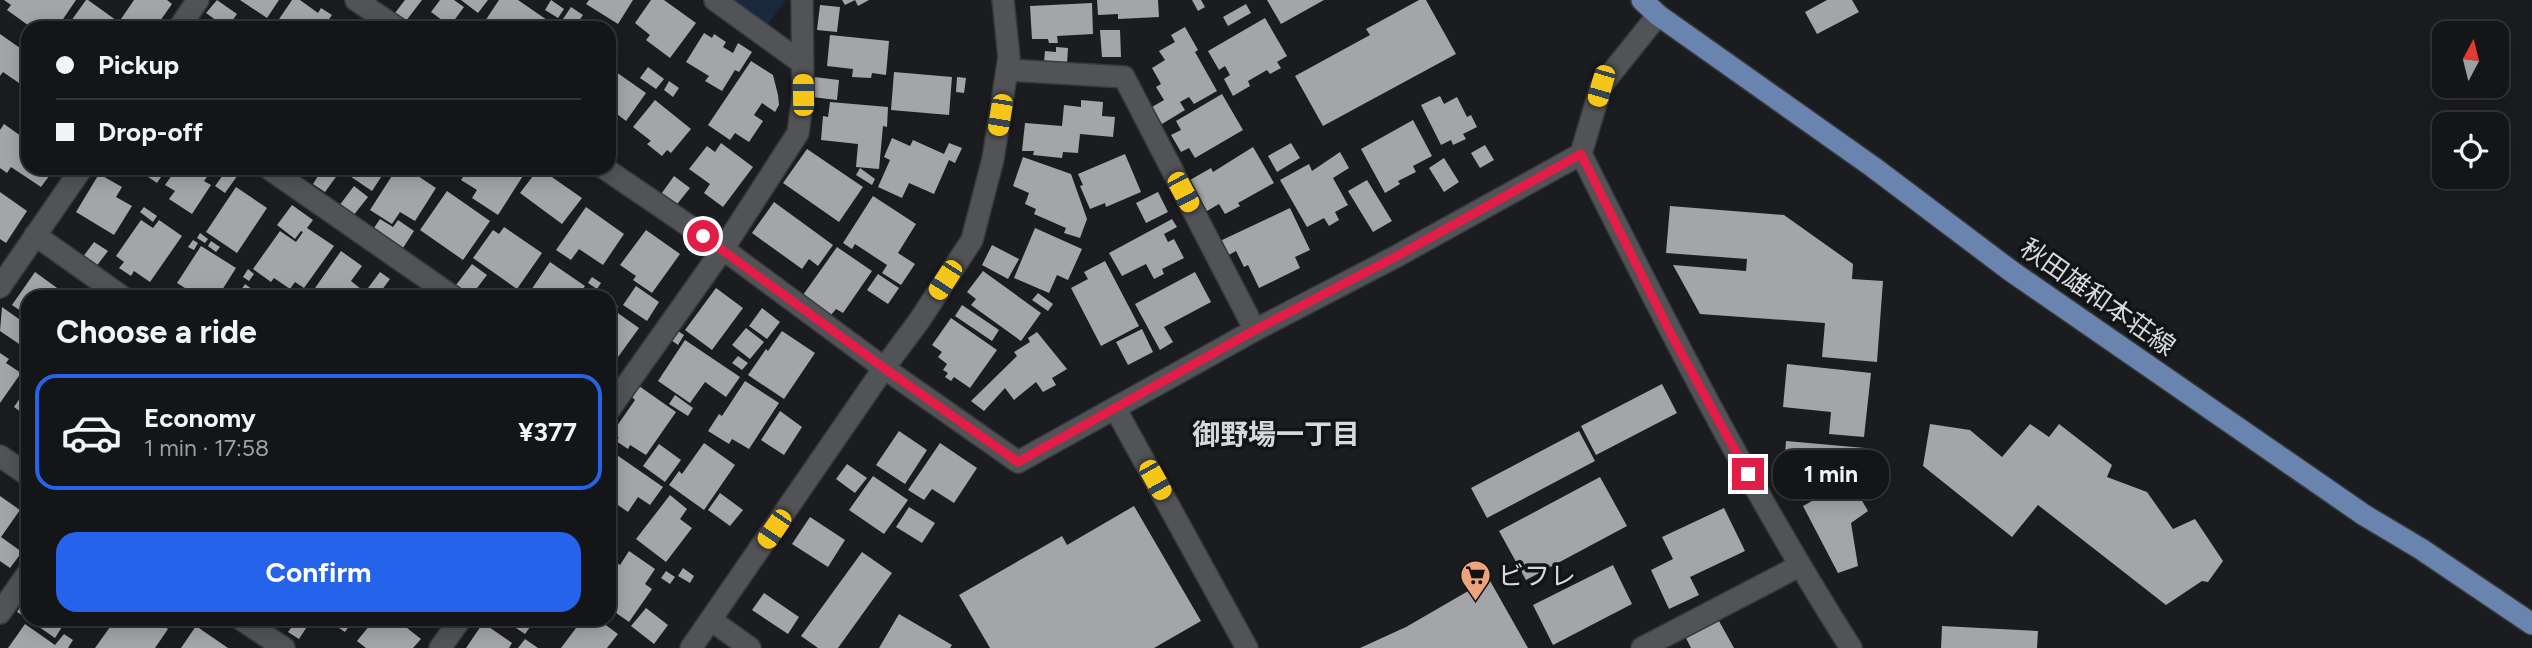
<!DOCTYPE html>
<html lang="en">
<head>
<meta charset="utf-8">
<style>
	:root { --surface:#141517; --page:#1d1e20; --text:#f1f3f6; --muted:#9d9fa1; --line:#333436; --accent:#2563eb }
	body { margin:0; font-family:Figtree,"Noto Sans JP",sans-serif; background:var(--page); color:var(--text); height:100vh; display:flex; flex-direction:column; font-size:26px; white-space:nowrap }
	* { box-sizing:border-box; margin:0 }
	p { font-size:23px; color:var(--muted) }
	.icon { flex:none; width:38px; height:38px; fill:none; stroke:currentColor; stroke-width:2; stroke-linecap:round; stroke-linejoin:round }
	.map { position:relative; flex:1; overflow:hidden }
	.panel { position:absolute; left:21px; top:290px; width:595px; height:336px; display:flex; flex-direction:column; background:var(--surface); border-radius:21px; box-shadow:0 4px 18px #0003,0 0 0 2px var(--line) }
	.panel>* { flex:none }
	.hud { position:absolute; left:21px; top:21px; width:595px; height:154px; border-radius:21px; box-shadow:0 4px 18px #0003,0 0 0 2px var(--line); display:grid; align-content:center; height:154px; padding:0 35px; background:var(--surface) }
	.needle { width:46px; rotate:7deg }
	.buttons { position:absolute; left:2432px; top:21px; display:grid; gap:14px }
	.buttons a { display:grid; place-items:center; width:77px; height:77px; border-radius:14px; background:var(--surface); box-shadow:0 4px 18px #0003,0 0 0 2px var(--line); font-size:35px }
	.end { position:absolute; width:32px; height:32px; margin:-16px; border:9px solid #e11d48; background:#fff; box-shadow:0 0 0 4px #fff }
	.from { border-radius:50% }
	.bubble { position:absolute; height:49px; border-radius:21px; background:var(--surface); box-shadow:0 4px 18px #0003,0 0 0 2px var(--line); font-size:23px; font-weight:700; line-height:49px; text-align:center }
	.car { position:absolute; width:21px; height:42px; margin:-21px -10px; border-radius:9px; box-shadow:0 0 5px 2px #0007; background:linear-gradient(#f5c518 24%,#345 0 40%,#f5c518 0 76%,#345 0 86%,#f5c518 0) }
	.hud b { display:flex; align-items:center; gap:24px; height:66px; font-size:26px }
	.hud b+b { border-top:2px solid var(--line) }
	.hud i { width:18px; height:18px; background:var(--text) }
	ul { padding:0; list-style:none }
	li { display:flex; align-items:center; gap:21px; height:116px; margin:0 14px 10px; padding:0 21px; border:4px solid transparent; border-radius:21px }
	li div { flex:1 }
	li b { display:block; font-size:26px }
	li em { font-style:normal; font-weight:700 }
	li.on { border-color:var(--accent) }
	li>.icon { width:63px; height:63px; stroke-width:1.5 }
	h2 { padding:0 35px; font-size:32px; line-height:84px }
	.cta { display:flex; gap:14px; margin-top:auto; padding:14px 35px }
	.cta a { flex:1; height:80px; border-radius:21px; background:var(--accent); color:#fff; font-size:28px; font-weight:700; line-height:80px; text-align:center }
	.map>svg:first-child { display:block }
	.green { fill:#1a283d }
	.building { fill:#a3a5a8 }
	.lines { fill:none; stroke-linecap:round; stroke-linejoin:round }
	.street-casing { stroke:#38393b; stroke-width:24 }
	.secondary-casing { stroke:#38393b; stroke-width:24 }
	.primary-casing { stroke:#38393b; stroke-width:24 }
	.street { stroke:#515356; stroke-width:21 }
	.secondary { stroke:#515356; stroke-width:21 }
	.primary { stroke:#6884af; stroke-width:21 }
	.route { stroke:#e11d48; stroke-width:9 }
	.labels { text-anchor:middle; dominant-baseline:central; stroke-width:7; stroke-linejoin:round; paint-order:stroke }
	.street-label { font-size:26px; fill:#d7d8da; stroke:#121316 }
	.poi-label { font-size:26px; fill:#d7d8da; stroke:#121316; text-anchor:start }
	.neighbourhood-label { font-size:28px; font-weight:bold; fill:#d7d8da; stroke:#121316 }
</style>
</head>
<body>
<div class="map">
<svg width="2532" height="648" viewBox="0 0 2532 648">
	<rect width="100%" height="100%" fill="#1b1c1f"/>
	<path class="green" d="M728,0H786L765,28Z"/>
	<path class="building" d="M4,0H76L57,28H32L7,10L11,5Z
		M86,0H88L127,28H66Z
		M134,0H167L172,4L155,28H134L121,19Z
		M217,0L237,14L227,28L206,13Z
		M240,0H279L267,18Z
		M292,0H300L318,13L321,8L332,15L327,22L336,28H273Z
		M405,0H422L406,21L395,13Z
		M440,0H454L464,7L450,26L431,12Z
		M461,0H488L478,13Z
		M499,0H518L550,22L546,28H489L483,24Z
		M551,0L564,9L558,18L545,10Z
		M589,0H633L618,24L586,4Z
		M651,0H664L696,23L670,58L646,40L650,35L635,23Z
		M842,0H869L858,6L855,0L845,5Z
		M1097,0H1158L1159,17L1118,19V14L1098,15Z
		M1192,0H1201L1205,7L1198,11Z
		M1267,0H1324L1281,24Z
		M1419,0H1426L1456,54L1323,126L1295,76L1370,35L1366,29Z
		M1827,0H1852L1859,12L1817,34L1805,12Z
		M1092,3L1093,34L1057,36L1058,43H1049L1048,39H1032L1030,6Z
		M1246,4L1251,13L1228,26L1223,17Z
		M820,5L840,7L837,32L817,30Z
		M571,7L583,15L574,28L561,22Z
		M1265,18L1287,56L1277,62L1281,68L1270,74L1267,70L1248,81L1250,86L1233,96L1224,79L1230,75L1225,66L1219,70L1208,51Z
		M1185,27L1198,50L1195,52L1217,91L1194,104L1189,97L1180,102L1185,110L1162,124L1152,107L1164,100L1156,87L1161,84L1152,68L1165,60L1159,51L1175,42L1171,35Z
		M1100,30H1120L1121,57H1102Z
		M704,33L712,38L714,34L726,42L723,47L733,53L738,43L752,52L739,72L735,70L722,91L705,81L709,76L686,62Z
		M0,34L20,48L24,41L28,44V71L19,83L3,72L0,76Z
		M830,35L889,41L886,75L872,73L871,78L852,77L853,69L827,66Z
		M1056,47L1068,48L1067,64L1044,62L1045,51L1056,52Z
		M751,61L773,75L778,95L779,105L775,112L762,103L754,115L763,121L749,142L735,133L730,140L708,125Z
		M609,67L646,93L626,121L609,108Z
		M648,67L664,79L656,89L640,78Z
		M894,72L952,77L949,115L891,110Z
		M814,77L839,80L837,100L812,97Z
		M957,77L966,78L964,93L956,92Z
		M669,81L679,88L673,97L664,90Z
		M1222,94L1243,130L1195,158L1189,148L1181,152L1171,135L1181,130L1176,121Z
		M1440,96L1444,104L1457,97L1467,117L1471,115L1477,127L1463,134L1466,139L1453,145L1451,140L1441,145L1421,105Z
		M655,100L691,129L671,153L667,150L662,156L647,144L651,141L633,127Z
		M1081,100L1103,102L1102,116L1115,117L1113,137L1080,134L1078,153L1063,152L1062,158L1033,155L1034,151H1022L1025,123L1062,126L1064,105L1081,107Z
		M830,102L888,107L887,127L883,126L879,169L856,167L858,144L821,140L823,116L828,117Z
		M1413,120L1432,156L1413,166L1416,172L1398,181L1400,184L1385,193L1361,149Z
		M4,124L28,141V168H55L41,187L11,167L7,173L0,168V130Z
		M892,138L910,146L913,140L944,154L949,143L962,148L955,163L949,160L934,194L909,183L902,198L878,187L890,160L884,157Z
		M721,143L753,167L723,207L704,193L710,184L689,169L707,146L715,152Z
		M1291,143L1300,158L1277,172L1268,156Z
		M1485,145L1494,160L1480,168L1471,153Z
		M1253,147L1274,183L1238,203L1240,206L1225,214L1219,204L1207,211L1190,180L1211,168L1213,172Z
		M807,149L863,187L839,222L783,183Z
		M1340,152L1349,168L1333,178L1348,205L1335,212L1339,220L1329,226L1324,218L1307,227L1280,180L1309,164L1312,171Z
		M1125,154L1141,192L1106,207L1105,203L1090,209L1080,186L1083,185L1078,174Z
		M1023,157L1071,174L1087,219L1080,238L1064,233L1066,228L1034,214L1036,209L1025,204L1029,193L1013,186Z
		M1444,158L1459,182L1444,192L1429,168Z
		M135,168H167L157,183Z
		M177,168L212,170L204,181L211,185L192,214L169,199L175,191L165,185Z
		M228,168H233L240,172L225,193L215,186Z
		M323,168H387L372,191L341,170L325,192L313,184Z
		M397,168H418L422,170L418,176L436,188L415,221L400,212L392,224L370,210Z
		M469,168L474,171L476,168H528L498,215L472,198L477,190L461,180Z
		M539,168L582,198L562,224L520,193Z
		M860,168L875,179L872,185L856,175Z
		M99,174L122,187L116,197L132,206L114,235L76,212Z
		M674,176L690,188L674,208L659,197Z
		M1367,180L1392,221L1373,232L1348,191Z
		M354,186L368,197L353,216L339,206Z
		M236,187L267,208L237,253L206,232Z
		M447,191L490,221L463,260L420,230Z
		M0,192L27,211L6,243L0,239Z
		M1158,192L1168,212L1146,223L1136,203Z
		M873,196L916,224L898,253L915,264L901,285L882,273L887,265L855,244L852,249L843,243Z
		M774,202L833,245L818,266L809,259L802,269L752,233Z
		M292,205L313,220L307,228L334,246L304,288L295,282L290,289L274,278L271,282L253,269L280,231L296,242L303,232L301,231L295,239L277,225Z
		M1670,206L1784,215L1853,264L1852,279L1883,281L1877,362L1822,357L1825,323L1700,314L1673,265L1746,271L1747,259L1666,253Z
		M144,207L157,216L153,222L140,212Z
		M586,207L624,234L603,265L579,249L571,260L556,250Z
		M1290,208L1310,250L1295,257L1300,268L1259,288L1248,265L1244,267L1236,251L1227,256L1220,241Z
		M380,219L393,227L398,220L414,231L401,251L372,231Z
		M1172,219L1177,227L1164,234L1168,242L1174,239L1184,258L1162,269L1164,274L1154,279L1146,264L1122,276L1109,253Z
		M141,220L153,228L159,220L182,236L150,282L134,271L131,276L119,268L124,262L116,256Z
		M504,227L542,253L517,289L473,258L493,230L499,234Z
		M1035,228L1082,249L1068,280L1057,275L1049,293L1014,278Z
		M646,230L680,254L652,293L633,280L636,276L620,265Z
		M200,233L208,239L205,243L197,238Z
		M193,240L198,243L194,250L188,247Z
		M211,241L220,247L216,252L208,246Z
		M94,242L108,251L95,268L82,258Z
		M992,245L1019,259L1008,279L982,265Z
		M201,246L236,268L217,298H213L200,289L196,295L177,283Z
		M837,247L872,271L843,313L836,309L831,315L803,295Z
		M341,251L362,266L351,281L361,289L355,298H308Z
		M1105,261L1139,326L1101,346L1071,288L1088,279L1084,272Z
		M550,262L585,286L577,298L527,296Z
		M472,264L487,275L471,296L456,285Z
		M248,269L254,274L249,281L243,277Z
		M983,271L1041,313L1021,341L971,305L976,299L967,292Z
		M35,272L71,298H28V316L12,305Z
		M380,272L390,279L376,298H372L365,292Z
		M1195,272L1211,302L1164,327L1173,342L1160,350L1135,304Z
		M878,274L899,288L888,304L867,290Z
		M592,277L601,283L597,289L588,283Z
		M245,284L264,298H236Z
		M636,286L659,302L647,321L623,305Z
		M716,288L743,308L712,350L685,330Z
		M1038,293L1053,304L1048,311L1032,300Z
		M609,299L618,306L615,311L639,328L613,364L609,360Z
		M962,305L999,330L992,341L955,316Z
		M2,307L26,324L28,321V350L0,331Z
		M762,308L780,322L767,339L749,326Z
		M951,318L997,350L970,388L954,377L951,381L945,377L948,373L943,370L947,364L938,357L942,352L932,345Z
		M746,328L764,342L750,359L732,345Z
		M1142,329L1153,352L1128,365L1116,342Z
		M678,331L684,335L678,345L671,340Z
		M782,331L815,353L784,399L748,375L766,349L768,351Z
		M1037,332L1067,369L1052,378L1056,385L1043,392L1036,382L1014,400L1005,388L984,411L971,401L1017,356L1014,352L1030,342L1028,338Z
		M685,340L740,377L726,397L705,382L690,403L658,381Z
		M0,353L9,359L6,363L21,373L0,403Z
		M738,356L748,363L742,370L732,363Z
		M1787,364L1871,373L1864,437L1829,434L1831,412L1783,407Z
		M745,381L779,403L749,449L732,439L729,444L708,431L719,414L722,416Z
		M1662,384L1677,413L1596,455L1581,426Z
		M28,386V417L14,407Z
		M639,386L676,412L646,455L630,445L628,449L616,441L619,438L612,433L635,400L632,397Z
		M675,395L693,408L688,416L669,404Z
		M780,411L802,427L784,455L761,440Z
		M1930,424L1970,430L2002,457L2030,424L2049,437L2059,424L2112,465L2107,477L2147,492L2173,529L2195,519L2223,561L2208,582L2202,581L2166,605L2038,505L2012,537L1923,466Z
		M899,431L927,450L905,484L876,465Z
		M1579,431L1595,461L1487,518L1471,488Z
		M1786,441L1865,448L1863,474L1784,467Z
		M704,443L735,465L704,510L669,485L679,471L682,474Z
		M940,443L977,468L954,503L932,489L924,500L908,490Z
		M659,444L681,460L665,482L643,466Z
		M614,453L663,487L650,505L638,497L628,512L609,499V459Z
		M847,464L867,478L855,493L836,479Z
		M873,476L908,500L884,534L849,510Z
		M1600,477L1627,526L1526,580L1499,531Z
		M1850,480L1868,511L1851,523L1858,566L1838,573L1803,506Z
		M720,493L743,510L730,526L708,510Z
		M670,495L687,509L680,519L692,528L666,562L636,539Z
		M0,496L20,510L1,537L22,552L10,568L0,561Z
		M1134,506L1201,621L1154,648H990L959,595L1062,536L1067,545Z
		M909,507L935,523L922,543L896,527Z
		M1724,508L1745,551L1690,577L1699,595L1669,609L1651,570L1673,559L1662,537Z
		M810,517L845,540L828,567L792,544Z
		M629,551L655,569L645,584L652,589L629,622L609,608V566L613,561L620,565Z
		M862,552L892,573L838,648H818L801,636Z
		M1613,565L1632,604L1553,645L1533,605Z
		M683,568L694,576L690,583L678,576Z
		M666,571L675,577L670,584L661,578Z
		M1489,579L1528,648H1360L1406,627Z
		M764,593L799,617L788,634L752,610Z
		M24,601L28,604V619L17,612Z
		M646,608L668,625L654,644L631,626Z
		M899,614L952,645L950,648H879Z
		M29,620H50L62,627L55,638Z
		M115,620H137L142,623L145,620H153L168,629L155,648H95Z
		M297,620H306L310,622L299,639L288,632Z
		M327,620H353L345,632Z
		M374,620H387L392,623L397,620L421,639L413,648H366L357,641Z
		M504,620H535L525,634Z
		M582,620H599L618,634L607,648H561Z
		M1719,621L1734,648H1691L1686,638Z
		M483,623L512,643L509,648H466Z
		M25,624L55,645L64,634L73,640L68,648H8Z
		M196,626L228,648H181Z
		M1942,626L2038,631L2037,648H1941Z
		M525,639L538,648H518Z"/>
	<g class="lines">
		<defs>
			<path id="street" d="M356,0L397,28
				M715,0L802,63
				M179,28L198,0
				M1007,70L1124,77L1255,330
				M268,168L455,298
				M604,168L723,249L884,368
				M35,235L124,298
				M0,287L82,168
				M1115,408L1247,648
				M609,410L723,249L798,133L803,95L802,0
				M0,613L28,573
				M711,620L750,648
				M440,648L460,620
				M1642,648L1799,566"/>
			<path id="secondary" d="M1658,15L1601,86L1581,154C1665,322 1750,489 1851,648
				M884,368L1018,462L1255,330L1397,256L1581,154
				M0,456L28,475
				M242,620L284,648
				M691,648L884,368L919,321L972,240L993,159L1009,57L1003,0"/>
			<path id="primary" d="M1642,0L1658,15L1873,167L2011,271L2364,515L2421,549L2532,624"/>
		</defs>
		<use href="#street" class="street-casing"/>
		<use href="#secondary" class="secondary-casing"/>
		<use href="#primary" class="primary-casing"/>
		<use href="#street" class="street"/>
		<use href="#secondary" class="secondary"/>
		<use href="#primary" class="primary"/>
	</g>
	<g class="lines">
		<path class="route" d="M703,236L884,368L1018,462L1255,330L1397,256L1581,154L1673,338L1748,474"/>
	</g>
	<defs>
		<symbol id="supermarket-pin" viewBox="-11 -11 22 30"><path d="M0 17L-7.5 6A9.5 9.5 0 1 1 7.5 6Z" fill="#efa378" stroke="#121316"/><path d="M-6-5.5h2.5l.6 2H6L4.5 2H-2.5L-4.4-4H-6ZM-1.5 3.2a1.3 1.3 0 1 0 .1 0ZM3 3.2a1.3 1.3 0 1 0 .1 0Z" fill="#111"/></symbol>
	</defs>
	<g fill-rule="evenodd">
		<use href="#supermarket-pin" x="1458" y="558" width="35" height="47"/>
	</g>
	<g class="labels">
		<g class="street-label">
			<text transform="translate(2098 297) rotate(35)">秋田雄和本荘線</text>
		</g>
		<g class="poi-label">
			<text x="1498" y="576">ビフレ</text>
		</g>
		<g class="neighbourhood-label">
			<text x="1276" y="434">御野場一丁目</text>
		</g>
	</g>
</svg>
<div class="buttons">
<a><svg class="needle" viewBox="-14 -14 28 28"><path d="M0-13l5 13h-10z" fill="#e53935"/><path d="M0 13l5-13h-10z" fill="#9d9fa1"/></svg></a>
<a><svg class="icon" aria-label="locate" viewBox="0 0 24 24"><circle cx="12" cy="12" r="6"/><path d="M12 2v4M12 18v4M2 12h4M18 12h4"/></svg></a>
</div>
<i class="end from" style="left:703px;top:236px"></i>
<i class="end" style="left:1748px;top:474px"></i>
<div class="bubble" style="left:1773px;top:450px;width:116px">1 min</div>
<i class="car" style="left:1601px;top:86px;rotate:196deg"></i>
<i class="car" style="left:803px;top:95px;rotate:359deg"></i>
<i class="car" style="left:1000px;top:115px;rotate:189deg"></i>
<i class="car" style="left:1183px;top:192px;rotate:152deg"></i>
<i class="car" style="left:945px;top:280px;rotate:213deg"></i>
<i class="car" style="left:1155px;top:480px;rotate:151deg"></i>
<i class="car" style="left:774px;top:529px;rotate:214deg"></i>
<div class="hud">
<b><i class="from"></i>Pickup</b>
<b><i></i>Drop-off</b>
</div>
<section class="panel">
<h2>Choose a ride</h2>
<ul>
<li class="on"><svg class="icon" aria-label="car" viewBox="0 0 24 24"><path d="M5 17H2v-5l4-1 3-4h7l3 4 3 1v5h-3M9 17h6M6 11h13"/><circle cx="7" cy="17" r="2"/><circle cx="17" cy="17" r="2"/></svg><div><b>Economy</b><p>1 min · 17:58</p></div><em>¥377</em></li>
</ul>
<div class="cta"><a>Confirm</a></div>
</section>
</div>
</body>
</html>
